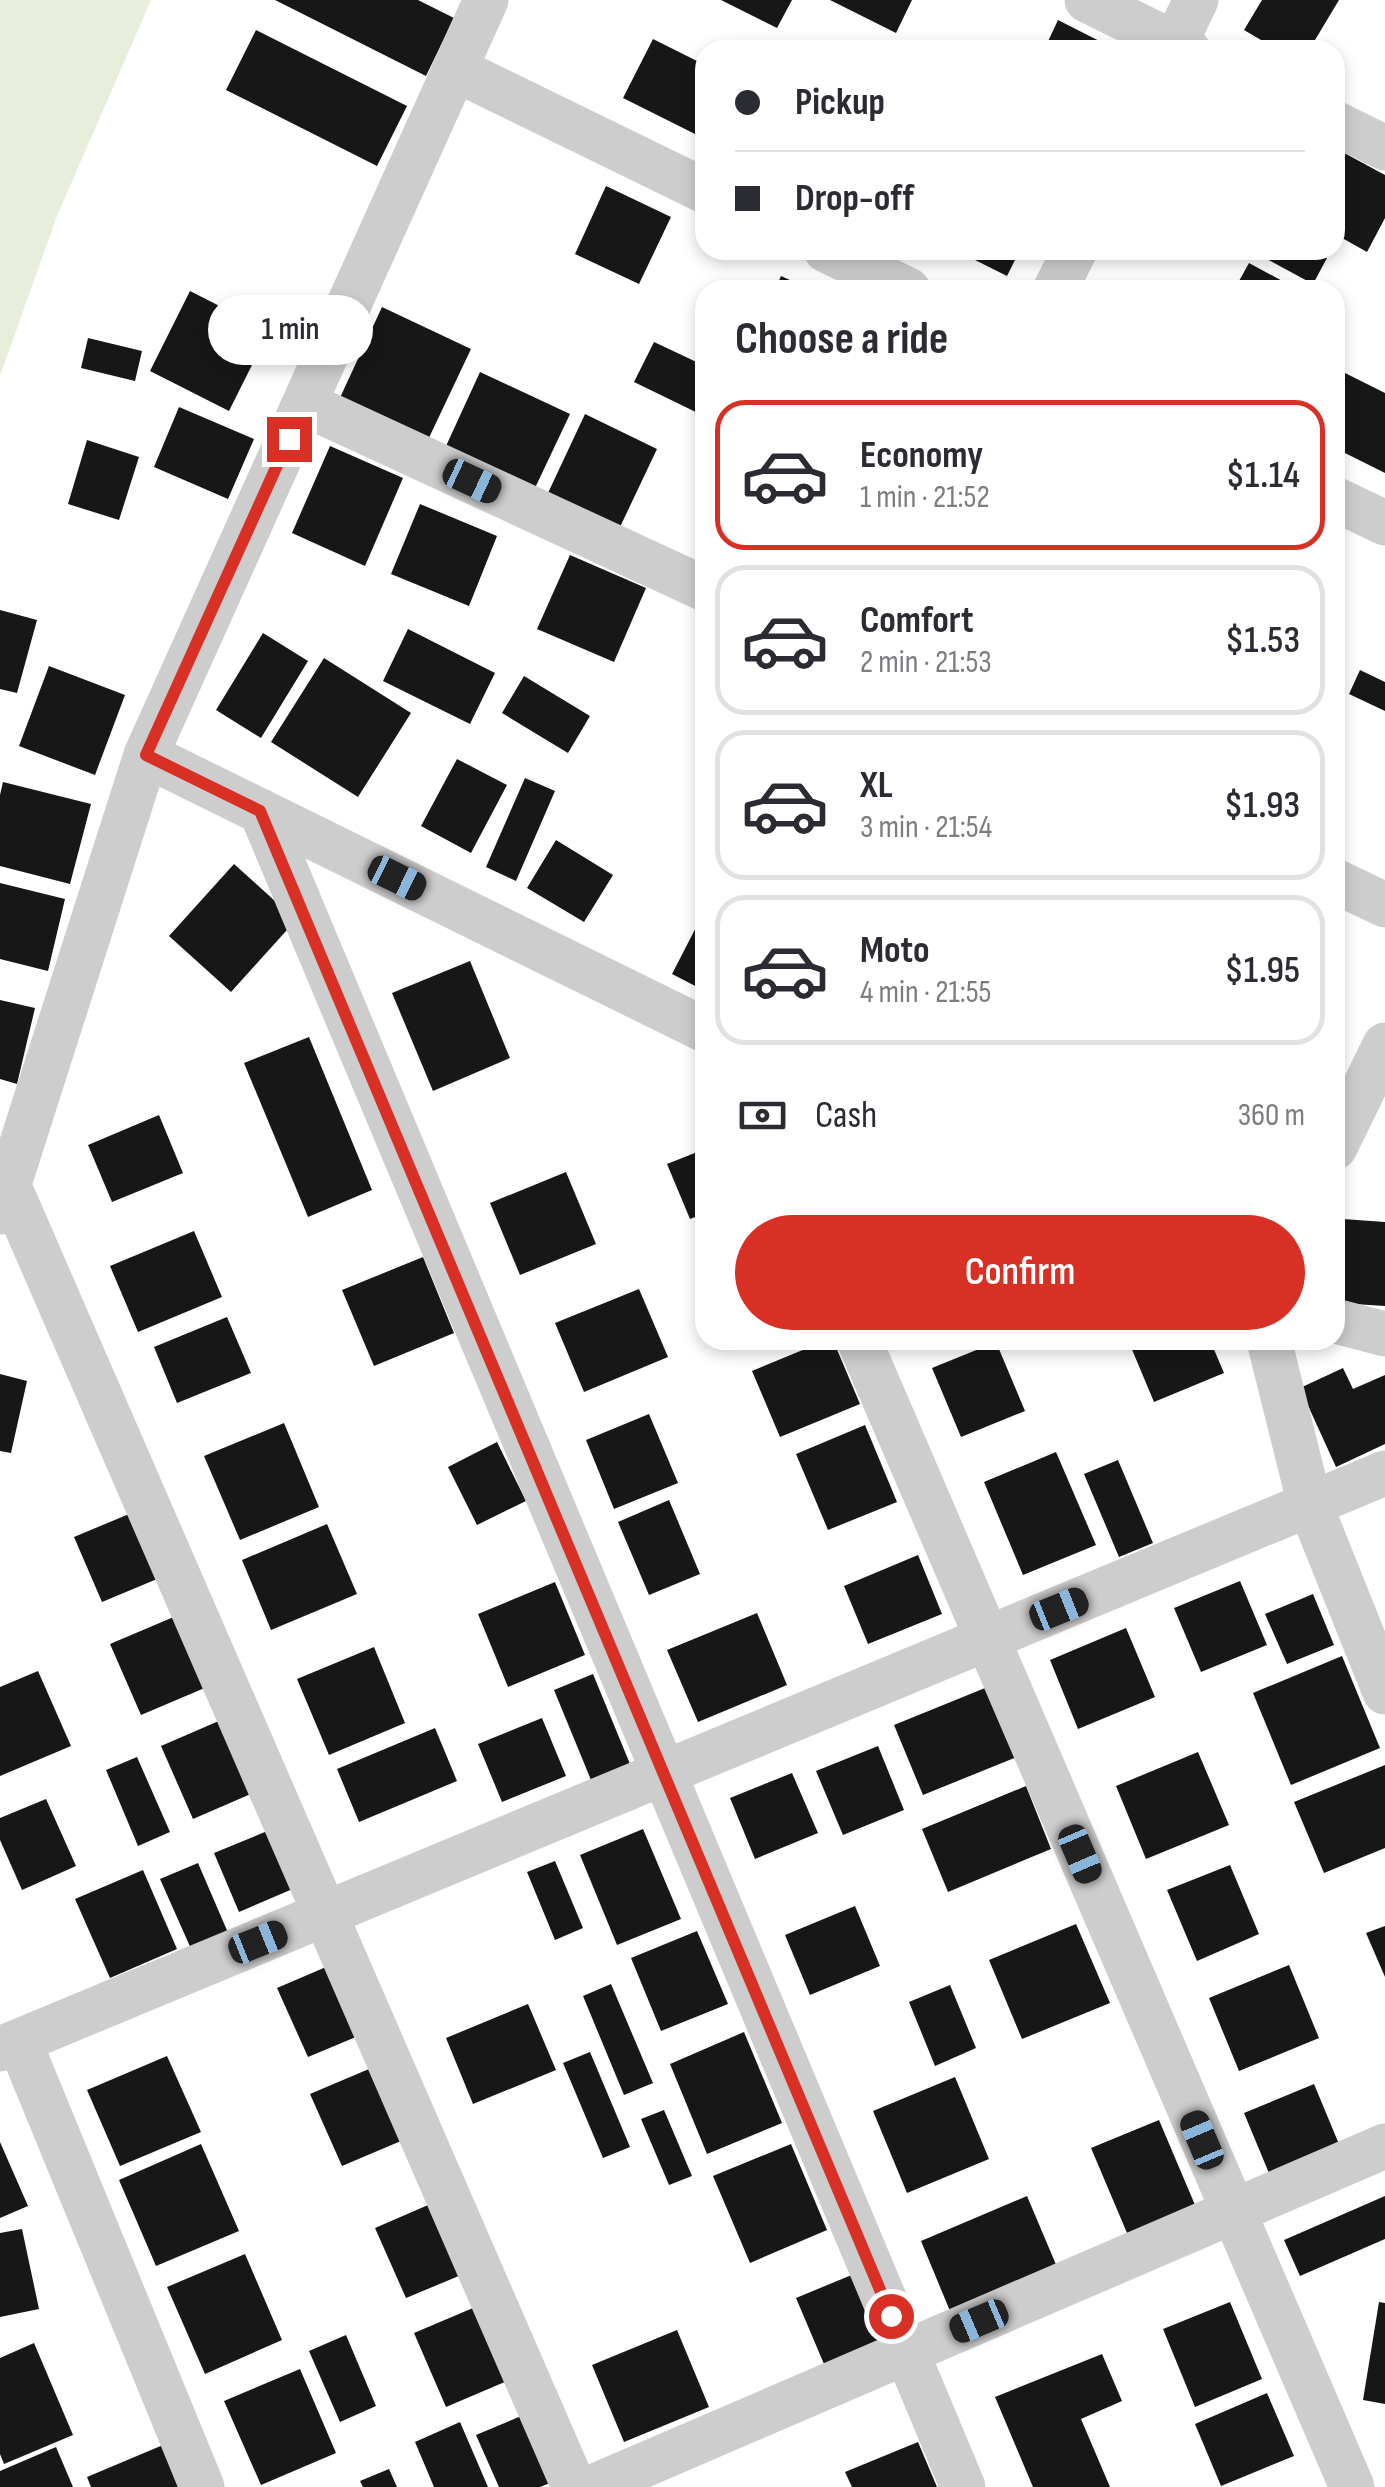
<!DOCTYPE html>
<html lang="en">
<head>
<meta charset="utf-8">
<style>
	:root { --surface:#fff; --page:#f2f2f3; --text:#2b2b33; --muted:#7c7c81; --line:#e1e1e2; --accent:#d93025 }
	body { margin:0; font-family:"Sofia Sans Condensed",sans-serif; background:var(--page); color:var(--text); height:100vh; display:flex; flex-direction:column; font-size:38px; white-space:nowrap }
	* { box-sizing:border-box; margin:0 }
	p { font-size:32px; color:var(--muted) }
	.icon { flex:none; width:55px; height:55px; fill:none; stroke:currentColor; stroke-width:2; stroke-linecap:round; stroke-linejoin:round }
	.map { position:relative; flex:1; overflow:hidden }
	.sheet { position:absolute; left:695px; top:280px; width:650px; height:1070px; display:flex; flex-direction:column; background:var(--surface); border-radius:30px; box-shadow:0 5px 15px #0003 }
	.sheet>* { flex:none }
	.guide { position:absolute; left:695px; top:40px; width:650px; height:220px; border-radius:30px; box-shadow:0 5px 15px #0003; display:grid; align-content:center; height:220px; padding:0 40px; background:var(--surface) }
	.end { position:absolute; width:45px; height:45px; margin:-22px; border:12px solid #d93025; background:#fff; box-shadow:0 0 0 5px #fff }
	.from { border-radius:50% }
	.bubble { position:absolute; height:70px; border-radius:35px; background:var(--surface); box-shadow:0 5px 15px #0003; font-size:32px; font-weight:600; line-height:70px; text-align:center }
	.car { position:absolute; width:30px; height:60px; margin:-30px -15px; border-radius:12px; box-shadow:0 0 8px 2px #0007; background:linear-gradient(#222 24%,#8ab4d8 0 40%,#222 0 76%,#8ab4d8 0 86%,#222 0) }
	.guide b { display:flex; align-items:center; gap:35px; height:95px; font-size:38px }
	.guide b+b { border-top:2px solid var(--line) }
	.guide i { width:25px; height:25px; background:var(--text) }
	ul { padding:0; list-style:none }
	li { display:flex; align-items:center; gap:30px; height:150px; margin:0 20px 15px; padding:0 20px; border:5px solid var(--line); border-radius:30px }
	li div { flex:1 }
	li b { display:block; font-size:38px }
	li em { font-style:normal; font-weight:600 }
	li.selected { border-color:var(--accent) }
	li>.icon { width:90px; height:90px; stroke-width:1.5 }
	h2 { padding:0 40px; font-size:45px; line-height:120px }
	.pay { display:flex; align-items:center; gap:25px; height:110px; padding:0 40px; font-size:38px }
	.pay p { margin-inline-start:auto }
	.cta { display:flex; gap:20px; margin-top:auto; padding:20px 40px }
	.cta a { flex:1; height:115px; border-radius:60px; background:var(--accent); color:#fff; font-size:40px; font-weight:600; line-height:115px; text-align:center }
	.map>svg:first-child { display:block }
	.green { fill:#e8eedc }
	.building { fill:#171717 }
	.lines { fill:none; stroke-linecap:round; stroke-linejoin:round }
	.minor { stroke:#cdcdcd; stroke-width:45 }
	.route { stroke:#d93025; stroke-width:12 }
</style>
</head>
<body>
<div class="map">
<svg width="1385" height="2487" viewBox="0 0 1385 2487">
	<rect width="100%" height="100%" fill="#fff"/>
	<path class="green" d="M0,0H151L57,216L0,376Z"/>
	<path class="building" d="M275,0H418L454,18L426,76Z
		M721,0H792L777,28Z
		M830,0H912L896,33Z
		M1262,0H1339L1309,50H1278L1244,30Z
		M1058,20L1117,50H1044Z
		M256,30L407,106L377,166L226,90Z
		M653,39L705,65V139L623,98Z
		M1335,148L1385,175V218L1367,252L1335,234Z
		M606,186L671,217L639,284L575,254Z
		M955,250H1020L1007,276Z
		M1250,250H1313L1327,258L1313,284Z
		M1249,263L1299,290H1234Z
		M781,276L812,290H775Z
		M190,291L269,331L229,411L150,371Z
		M382,307L471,349L426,444L338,402Z
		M88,338L142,351L135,381L81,368Z
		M654,342L705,366L704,416L634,382Z
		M1335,368L1385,393V473L1335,448Z
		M480,372L570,414L535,488L446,446Z
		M179,407L254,439L228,499L154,467Z
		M585,414L657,449L620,527L548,493Z
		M87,440L139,457L119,520L68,504Z
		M330,446L403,478L365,566L292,533Z
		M420,504L497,536L469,606L391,574Z
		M570,555L646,588L614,662L537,629Z
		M0,610L37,620L17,693L0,689Z
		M408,629L495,673L470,724L383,681Z
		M263,633L308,661L261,738L216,710Z
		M324,658L411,713L358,797L271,742Z
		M49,666L125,695L95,775L19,746Z
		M1360,670L1385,682V711L1349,694Z
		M524,676L590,716L568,753L502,713Z
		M457,759L507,785L471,853L421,826Z
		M525,778L555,791L516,881L486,867Z
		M3,782L91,804L70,884L0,866V795Z
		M556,840L613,875L584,922L527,888Z
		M234,864L296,920L231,992L169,936Z
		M0,883L65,899L48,971L0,959Z
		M705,910V991L672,974Z
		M470,961L510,1058L433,1091L392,993Z
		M0,1000L35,1008L17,1084L0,1079Z
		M309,1037L372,1190L308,1217L244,1063Z
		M159,1115L183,1173L112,1202L88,1145Z
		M705,1149V1213L690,1219L667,1164Z
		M566,1172L596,1244L520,1275L490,1203Z
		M1343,1219L1385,1222V1306L1338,1303Z
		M194,1231L222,1297L138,1332L110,1266Z
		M423,1257L454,1333L374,1366L342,1290Z
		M639,1289L668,1357L584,1392L555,1323Z
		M227,1317L251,1373L177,1403L154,1347Z
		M827,1340H833L860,1404L780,1437L752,1371Z
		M1128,1340H1210L1224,1373L1154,1402Z
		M996,1342L1025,1411L961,1437L932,1368Z
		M1343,1368L1353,1389L1385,1375V1444L1336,1467L1300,1388Z
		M0,1374L27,1381L11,1453L0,1451Z
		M649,1414L678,1483L614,1509L586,1440Z
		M284,1423L319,1507L240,1540L204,1456Z
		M865,1425L897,1502L828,1530L796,1454Z
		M497,1442L526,1501L477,1525L448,1467Z
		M1056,1452L1096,1545L1023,1575L984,1482Z
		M1118,1460L1153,1543L1119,1557L1084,1474Z
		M669,1500L700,1574L649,1595L618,1522Z
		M141,1509L169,1574L102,1602L74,1537Z
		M327,1524L357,1594L271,1630L242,1560Z
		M918,1555L942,1614L868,1644L844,1586Z
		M1240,1581L1267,1645L1201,1672L1174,1608Z
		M555,1582L585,1655L508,1687L478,1614Z
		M1313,1594L1334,1645L1287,1664L1265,1614Z
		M757,1613L787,1685L698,1722L667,1650Z
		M176,1616L207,1687L141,1715L110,1644Z
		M1126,1628L1155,1697L1078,1729L1050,1660Z
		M374,1647L405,1723L329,1755L297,1679Z
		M1342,1656L1380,1748L1291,1785L1253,1693Z
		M38,1671L71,1746L0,1776V1687Z
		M593,1674L630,1764L591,1780L554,1690Z
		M990,1686L1019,1756L923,1795L894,1725Z
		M542,1718L566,1776L502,1802L478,1744Z
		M221,1720L253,1793L193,1819L161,1746Z
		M435,1728L457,1781L359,1822L337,1769Z
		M878,1746L904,1810L843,1835L816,1771Z
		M1198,1752L1229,1825L1146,1859L1116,1786Z
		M137,1757L170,1832L138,1846L106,1770Z
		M1385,1765V1848L1324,1873L1294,1802Z
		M792,1773L818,1833L755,1859L730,1798Z
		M1026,1786L1051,1849L948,1892L922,1829Z
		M46,1799L76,1866L22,1890L0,1840V1818Z
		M277,1827L302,1885L239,1912L214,1853Z
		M643,1829L681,1919L617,1945L580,1855Z
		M555,1861L583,1928L555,1940L527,1872Z
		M198,1863L229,1935L192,1951L160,1879Z
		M1230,1865L1259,1934L1197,1961L1167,1890Z
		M143,1870L177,1949L110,1978L75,1899Z
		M855,1906L880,1966L810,1995L785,1935Z
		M1076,1924L1110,2003L1022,2039L989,1960Z
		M1385,1926V1977L1366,1933Z
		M697,1931L728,2004L661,2031L631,1958Z
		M333,1964L363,2034L308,2057L277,1988Z
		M1289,1965L1319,2038L1239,2071L1209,1998Z
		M611,1984L653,2083L624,2095L583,1996Z
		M950,1985L976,2048L935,2066L909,2002Z
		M528,2004L556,2070L473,2104L446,2038Z
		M744,2032L782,2123L707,2154L670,2064Z
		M590,2052L630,2147L603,2158L563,2063Z
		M167,2056L201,2132L120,2166L87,2090Z
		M376,2066L408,2138L342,2166L310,2094Z
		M955,2077L989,2159L907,2193L873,2111Z
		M1314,2084L1341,2149L1271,2178L1244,2113Z
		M664,2110L692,2176L669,2185L641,2119Z
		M1159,2120L1198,2212L1130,2240L1091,2148Z
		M0,2142L28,2206L0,2218Z
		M201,2144L239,2231L156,2266L119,2180Z
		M791,2144L827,2230L750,2263L713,2176Z
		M1027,2196L1057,2267L950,2311L921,2241Z
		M1385,2196V2239L1300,2276L1284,2240Z
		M435,2202L466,2273L406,2298L375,2228Z
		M22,2229L39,2309L0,2317V2233Z
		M245,2254L282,2340L205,2374L167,2287Z
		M854,2274L881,2340L824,2364L796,2298Z
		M1230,2302L1262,2379L1195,2407L1163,2329Z
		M1379,2302L1385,2303V2404L1363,2400Z
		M480,2305L512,2379L446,2407L414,2333Z
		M677,2330L709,2407L624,2442L592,2365Z
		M346,2335L376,2406L340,2422L309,2351Z
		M34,2343L73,2435L4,2464L0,2454V2358Z
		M1102,2354L1122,2401L1081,2419L1110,2487H1033L995,2397Z
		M300,2369L336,2453L261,2485L224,2401Z
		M1267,2393L1294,2456L1221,2486L1195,2424Z
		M526,2414L555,2481L540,2487H499L476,2435Z
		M460,2422L488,2487H434L415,2442Z
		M918,2442L937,2487H852L845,2472Z
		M163,2445L182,2487H91L87,2477Z
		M56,2447L73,2487H0V2471Z
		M389,2469L397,2487H363L360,2481Z"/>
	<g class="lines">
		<path class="minor" d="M1087,0L1188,50
			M1172,50L1196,0
			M455,69L705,191
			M1335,123L1385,148
			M826,250L908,290
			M1055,290L1075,250
			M305,404L705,589
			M1335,499L1385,523
			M146,755L705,1030
			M261,811L963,2487
			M1335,881L1385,905
			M1335,1147L1385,1045
			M8,1184L574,2487
			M0,1212L146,755L486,0
			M1335,1321L1385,1334
			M859,1340L1352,2487
			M1269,1340L1310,1505L1385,1692
			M19,2041L202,2487
			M0,2049L1385,1473
			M593,2487L1385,2146"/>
	</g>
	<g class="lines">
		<path class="route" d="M289,439L146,755L260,811L891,2316"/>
	</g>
</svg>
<i class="end from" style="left:891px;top:2316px"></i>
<i class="end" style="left:289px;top:439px"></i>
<div class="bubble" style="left:208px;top:295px;width:165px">1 min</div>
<i class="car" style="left:472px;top:481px;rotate:115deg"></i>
<i class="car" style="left:397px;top:878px;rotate:116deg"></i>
<i class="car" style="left:1059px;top:1609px;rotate:68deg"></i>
<i class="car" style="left:1080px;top:1854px;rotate:157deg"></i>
<i class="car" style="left:258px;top:1942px;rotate:68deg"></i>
<i class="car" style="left:1202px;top:2140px;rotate:337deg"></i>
<i class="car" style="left:979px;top:2321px;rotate:247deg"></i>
<div class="guide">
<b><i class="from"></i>Pickup</b>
<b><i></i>Drop-off</b>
</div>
<section class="sheet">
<h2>Choose a ride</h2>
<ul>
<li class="selected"><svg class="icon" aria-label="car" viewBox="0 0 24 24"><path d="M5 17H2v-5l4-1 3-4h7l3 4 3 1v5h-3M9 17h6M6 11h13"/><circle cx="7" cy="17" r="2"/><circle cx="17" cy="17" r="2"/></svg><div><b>Economy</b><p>1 min · 21:52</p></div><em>$1.14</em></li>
<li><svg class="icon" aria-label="car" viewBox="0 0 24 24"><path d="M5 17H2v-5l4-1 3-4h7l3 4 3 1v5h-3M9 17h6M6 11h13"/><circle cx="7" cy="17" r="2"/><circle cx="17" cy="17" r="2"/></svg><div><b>Comfort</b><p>2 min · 21:53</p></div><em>$1.53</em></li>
<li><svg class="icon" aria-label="car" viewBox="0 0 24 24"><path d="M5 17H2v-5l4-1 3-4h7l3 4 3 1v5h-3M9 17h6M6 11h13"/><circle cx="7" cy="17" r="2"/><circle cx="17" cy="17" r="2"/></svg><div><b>XL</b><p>3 min · 21:54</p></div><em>$1.93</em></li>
<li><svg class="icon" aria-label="car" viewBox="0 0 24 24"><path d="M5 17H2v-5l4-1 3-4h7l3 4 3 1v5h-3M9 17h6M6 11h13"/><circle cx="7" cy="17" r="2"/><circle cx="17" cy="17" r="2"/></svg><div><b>Moto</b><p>4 min · 21:55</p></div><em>$1.95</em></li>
</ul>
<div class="pay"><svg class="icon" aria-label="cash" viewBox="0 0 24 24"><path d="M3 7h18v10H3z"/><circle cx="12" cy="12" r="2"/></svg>Cash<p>360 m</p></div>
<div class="cta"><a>Confirm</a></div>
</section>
</div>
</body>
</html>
